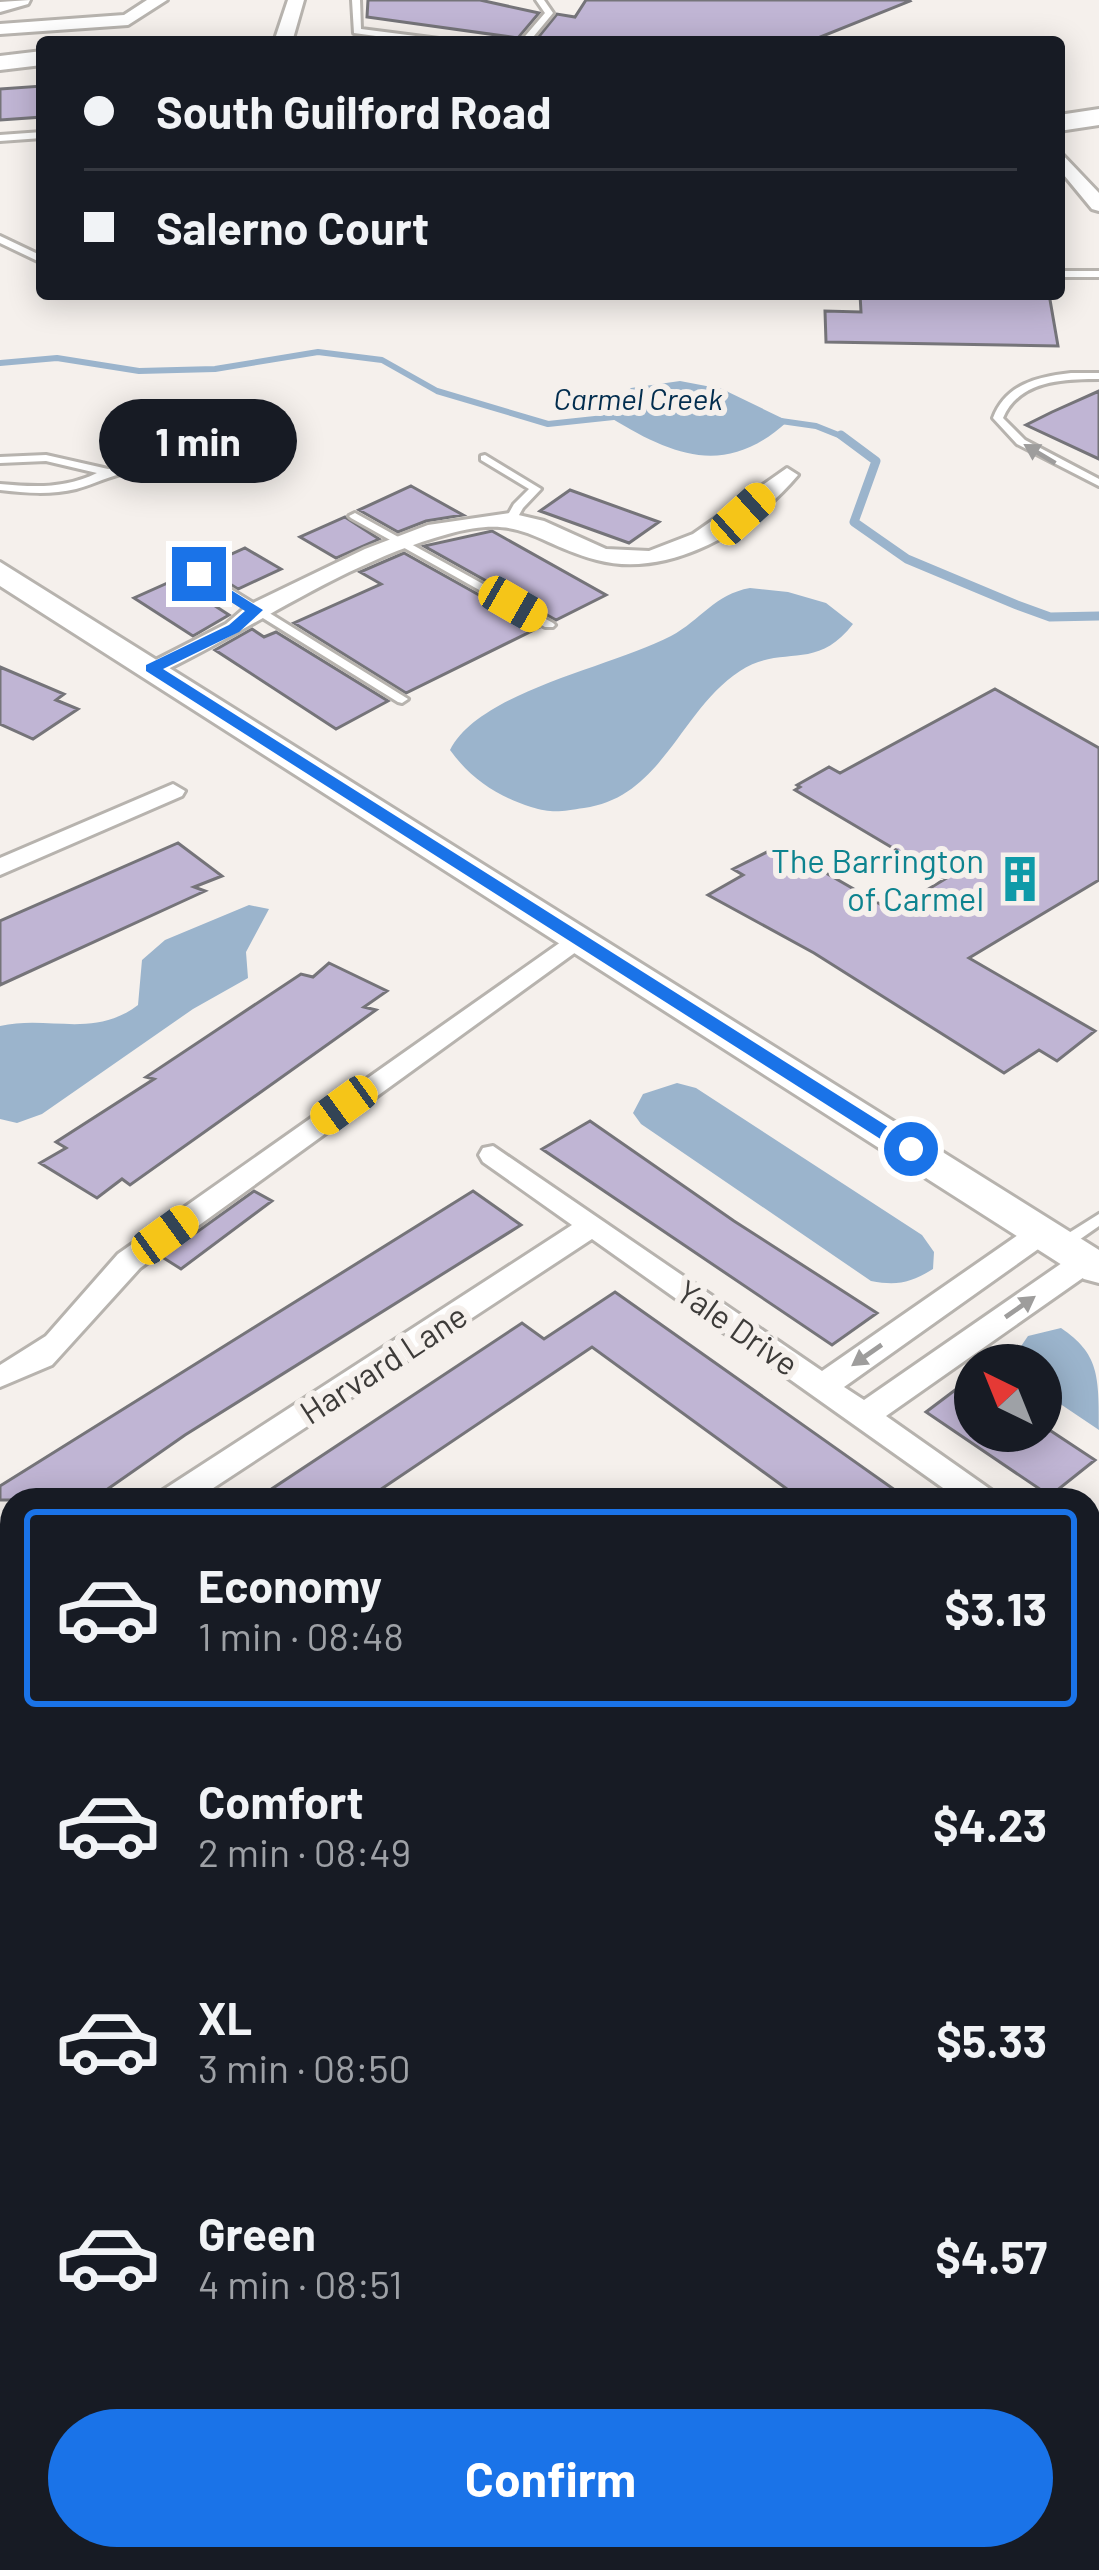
<!DOCTYPE html>
<html lang="en">
<head>
<meta charset="utf-8">
<style>
	:root { --surface:#171b24; --page:#20242c; --text:#f1f3f6; --muted:#9ea1a6; --line:#363941; --accent:#1a73e8 }
	body { margin:0; font-family:Barlow,sans-serif; background:var(--page); color:var(--text); height:100vh; display:flex; flex-direction:column; font-size:45px; white-space:nowrap }
	* { box-sizing:border-box; margin:0 }
	p { font-size:39px; color:var(--muted) }
	.icon { flex:none; width:66px; height:66px; fill:none; stroke:currentColor; stroke-width:2; stroke-linecap:round; stroke-linejoin:round }
	.map { position:relative; flex:1; overflow:hidden }
	.side { position:absolute; left:0px; top:1488px; width:1101px; height:1083px; display:flex; flex-direction:column; background:var(--surface); border-radius:36px 36px 0 0; box-shadow:0 6px 30px #0003 }
	.side>* { flex:none }
	.banner { position:absolute; left:36px; top:36px; width:1029px; height:264px; border-radius:12px; box-shadow:0 6px 30px #0003; display:grid; align-content:center; height:264px; padding:0 48px; background:var(--surface) }
	.needle { width:78px; rotate:317deg }
	.tools { position:absolute; left:954px; top:1344px; display:grid; gap:24px }
	.tools a { display:grid; place-items:center; width:108px; height:108px; border-radius:50%; background:var(--surface); box-shadow:0 6px 30px #0003; font-size:60px }
	.end { position:absolute; width:54px; height:54px; margin:-27px; border:15px solid #1a73e8; background:#fff; box-shadow:0 0 0 6px #fff }
	.from { border-radius:50% }
	.bubble { position:absolute; height:84px; border-radius:42px; background:var(--surface); box-shadow:0 6px 30px #0003; font-size:39px; font-weight:700; line-height:84px; text-align:center }
	.car { position:absolute; width:36px; height:72px; margin:-36px -18px; border-radius:15px; box-shadow:0 0 9px 3px #0007; background:linear-gradient(#f5c518 24%,#345 0 40%,#f5c518 0 76%,#345 0 86%,#f5c518 0) }
	.banner b { display:flex; align-items:center; gap:42px; height:114px; font-size:45px }
	.banner b+b { border-top:3px solid var(--line) }
	.banner i { width:30px; height:30px; background:var(--text) }
	ul { padding:21px 0 0; list-style:none }
	li { display:flex; align-items:center; gap:36px; height:198px; margin:0 24px 18px; padding:0 24px; border:6px solid transparent; border-radius:12px }
	li div { flex:1 }
	li b { display:block; font-size:45px }
	li em { font-style:normal; font-weight:700 }
	li.current { border-color:var(--accent) }
	li>.icon { width:108px; height:108px; stroke-width:1.5 }
	.cta { display:flex; gap:24px; margin-top:auto; padding:24px 48px }
	.cta a { flex:1; height:138px; border-radius:72px; background:var(--accent); color:#fff; font-size:48px; font-weight:700; line-height:138px; text-align:center }
	.map>svg:first-child { display:block }
	.built { fill:#f0e6db }
	.water { fill:#9bb4cc }
	.lines { fill:none; stroke-linecap:round; stroke-linejoin:round }
	.stream-far1 { stroke:#9bb4cc; stroke-width:6 }
	.stream { stroke:#9bb4cc; stroke-width:9 }
	.building { fill:#c0b5d4; stroke:#757479; stroke-width:3 }
	.lane-casing { stroke:#b7b3ae; stroke-width:6 }
	.street-casing { stroke:#b7b3ae; stroke-width:6 }
	.secondary-casing { stroke:#b7b3ae; stroke-width:6 }
	.lane { fill:#fff; fill-rule:evenodd }
	.street { fill:#fff; fill-rule:evenodd }
	.secondary { fill:#fff; fill-rule:evenodd }
	.oneway { fill:#9e9d9c }
	.route { fill:#1a73e8 }
	.labels { text-anchor:middle; dominant-baseline:central; stroke-width:12; stroke-linejoin:round; paint-order:stroke }
	.far-water-label { font-size:30px; font-style:italic; fill:#022d4e; stroke:#f5f0ec }
	.culture-label { font-size:33px; fill:#0d838f; stroke:#f5f0ec; text-anchor:end }
	.street-label { font-size:33px; fill:#3d3b39; stroke:#f5f0ec }
</style>
</head>
<body>
<div class="map">
<svg width="1099" height="2570" viewBox="0 0 1099 2570">
	<rect width="100%" height="100%" fill="#f5f0ec"/>
	<path class="built" d="M0,1569L12,1580V2559H234L221,2570H0Z"/>
	<path class="water" d="M680,381L722,389L788,421C727,477 675,457 611,418V405L631,388Z
		M750,588L788,592L826,603L853,624C815,673 783,643 740,671C680,710 663,797 584,808C563,811 553,814 531,807C497,796 471,779 450,750C480,691 612,667 671,636C701,620 715,594 750,588Z
		M249,905L269,909L246,952L248,978L193,1009L42,1114L17,1123L0,1119V1026C49,1015 93,1039 138,1005L142,960L165,940Z
		M677,1083L696,1088L922,1235L934,1252L933,1269C910,1283 897,1286 871,1281L641,1124L633,1113L643,1094Z
		M1061,1328C1099,1354 1099,1375 1099,1430L1041,1391V1365H1015V1355L1028,1336Z"/>
	<g class="lines">
		<path class="stream-far1" d="M0,363L57,358L139,371L215,369L318,352L382,360L437,391L548,424L623,416
			M774,420L816,426L846,438"/>
		<path class="stream" d="M841,435L876,461L854,522L907,559L1017,605L1050,617L1099,616"/>
	</g>
	<path class="building" d="M368,0H480L539,13L518,38L367,17Z
		M586,0H909L910,1L808,42L536,40L557,14L575,17Z
		M42,86V117L0,120V89Z
		M860,294H1049L1058,346L826,342L825,311L861,312Z
		M1099,391V459L1026,425L1052,412Z
		M411,486L463,515L426,521L398,532L359,510Z
		M570,490L659,522L629,543L540,511Z
		M345,517L379,539L336,558L300,537Z
		M492,531L606,595L556,620L424,546Z
		M245,548L281,569L238,589L203,567Z
		M404,553L538,628L406,693L294,623L381,584L360,572Z
		M190,573L193,580L220,597L209,602L229,615L193,636L134,598Z
		M252,629L264,637L276,632L388,701L336,729L215,650Z
		M0,667L64,694L56,700L78,709L33,739L0,724Z
		M995,689L1099,748V880L969,958L1095,1031L1057,1061L1039,1050L1004,1073L814,953L708,895L743,875L733,869L779,846L892,911L945,879L795,790L800,787L797,785L829,767L840,773Z
		M178,843L222,876L194,887L205,891L0,985V921Z
		M329,963L387,991L364,1007L376,1010L130,1185L122,1179L97,1198L40,1163L66,1148L56,1142L154,1079L146,1077L301,974L313,977Z
		M590,1121L734,1221L877,1313L832,1345L542,1149Z
		M254,1191L272,1201L181,1269L162,1257Z
		M473,1191L521,1225L185,1435L92,1500H0V1486Z
		M615,1292L909,1500H802L592,1347L365,1500H255L522,1323L544,1339Z
		M975,1375V1431H1051L1095,1460L1050,1496L926,1412Z"/>
	<g class="lines">
		<defs>
			<path id="lane" d="M352,0H360L361,29L439,39L443,42H420L354,33Z
				M536,0H544L553,13L529,42H520L545,13Z
				M42,132V138L0,141V135Z
				M0,236L42,256V263L0,243Z
				M1059,271H1099V277H1059Z
				M1071,373H1099V379C1064,379 1019,380 1003,418L1025,440L1099,479V486L1017,444L993,418C1006,384 1037,377 1071,373Z
				M281,437L286,440L285,442C257,460 231,475 197,475C175,474 153,470 130,472C110,475 95,484 76,489C51,495 25,493 0,490V484C34,487 65,489 97,473L46,461L0,463V457L46,455L108,469L136,465L212,468L228,464L250,455Z
				M485,455L541,489L523,508L515,522L511,523L505,520L514,504L529,489L481,460V456Z
				M355,513L553,623L555,625L553,627H545L351,518L349,516Z
				M199,571L203,572L408,699L402,703L398,702L195,576V572Z
				M1099,1214V1226L1066,1249H1056L1054,1245L1056,1241Z"/>
			<path id="street" d="M30,0L28,4L0,12V2Z
				M147,0H167L128,25L0,34V24L124,15Z
				M288,0H304L292,42H274Z
				M1059,151L1099,193V211L1092,209L1059,169Z
				M787,468L798,475C752,530 669,579 597,560C533,543 523,513 448,534C345,562 256,627 160,673L152,675L140,668L226,624L247,606L365,549L428,525L510,513L544,521L606,549L649,551L693,534Z
				M173,784L185,791L182,796L0,875V858Z
				M578,930L591,938L587,944L140,1268L52,1365L0,1387V1365L46,1336L118,1254Z
				M493,1146L822,1371L1031,1226H1051L1056,1233L1051,1240L844,1387L864,1400L1075,1254H1097V1268L886,1416L994,1492L999,1500H960L592,1239L195,1500H155L160,1492L572,1225L483,1162L479,1155L483,1148Z
				M1089,1563L1099,1566V1593L1089,1590Z
				M1089,2498L1099,2502V2551L1089,2547Z
				M1089,2555L1096,2570H1037L1033,2559H1089Z
				M849,2559H898L894,2570H844Z
				M925,2559H973L969,2570H920Z"/>
			<path id="secondary" d="M42,51V65L0,70V56Z
				M1099,109V125L1059,131V115Z
				M0,562L1099,1250V1283L1084,1279L0,586Z"/>
		</defs>
		<use href="#lane" class="lane-casing"/>
		<use href="#street" class="street-casing"/>
		<use href="#secondary" class="secondary-casing"/>
		<use href="#lane" class="lane"/>
		<use href="#street" class="street"/>
		<use href="#secondary" class="secondary"/>
	</g>
	<defs><path id="oneway-solid" d="M-6-.8H1V-3.2L6.5 0L1 3.2V.8H-6Z" transform="scale(3)"/></defs>
	<g class="oneway">
		<use href="#oneway-solid" transform="translate(1040 454) rotate(-149)"/>
		<use href="#oneway-solid" transform="translate(1020 1307) rotate(-35)"/>
		<use href="#oneway-solid" transform="translate(867 1355) rotate(145)"/>
	</g>
	<path class="route" d="M199,570L263,610L239,632L163,669L917,1145V1154H904L146,671V665L229,625L245,611L194,578Z"/>
	<defs>
		<symbol id="building-bare" viewBox="-9 -9 18 18"><path d="M-4-6H4V6H1V3H-1V6H-4ZM-2.5-4.3h1.7v1.8h-1.7ZM.8-4.3h1.7v1.8H.8ZM-2.5-1h1.7V.8h-1.7ZM.8-1h1.7V.8H.8Z" fill="#0f9aa8" stroke="#f5f0ec" stroke-width="2.5" paint-order="stroke"/></symbol>
	</defs>
	<g fill-rule="evenodd">
		<use href="#building-bare" x="987" y="846" width="66" height="66"/>
	</g>
	<g class="labels">
		<g class="far-water-label">
			<text x="638" y="398">Carmel Creek</text>
		</g>
		<g class="culture-label">
			<text x="984" y="860">The Barrington<tspan x="984" dy="38">of Carmel</tspan></text>
		</g>
		<g class="street-label">
			<text transform="translate(738 1327) rotate(35)">Yale Drive</text>
			<text transform="translate(383 1363) rotate(-33)">Harvard Lane</text>
		</g>
	</g>
</svg>
<div class="tools">
<a><svg class="needle" viewBox="-14 -14 28 28"><path d="M0-13l5 13h-10z" fill="#e53935"/><path d="M0 13l5-13h-10z" fill="#9ea1a6"/></svg></a>
</div>
<i class="end from" style="left:911px;top:1149px"></i>
<i class="end" style="left:199px;top:574px"></i>
<div class="bubble" style="left:99px;top:399px;width:198px">1 min</div>
<i class="car" style="left:743px;top:514px;rotate:48deg"></i>
<i class="car" style="left:513px;top:604px;rotate:120deg"></i>
<i class="car" style="left:344px;top:1105px;rotate:234deg"></i>
<i class="car" style="left:165px;top:1235px;rotate:54deg"></i>
<div class="banner">
<b><i class="from"></i>South Guilford Road</b>
<b><i></i>Salerno Court</b>
</div>
<section class="side">
<ul>
<li class="current"><svg class="icon" aria-label="car" viewBox="0 0 24 24"><path d="M5 17H2v-5l4-1 3-4h7l3 4 3 1v5h-3M9 17h6M6 11h13"/><circle cx="7" cy="17" r="2"/><circle cx="17" cy="17" r="2"/></svg><div><b>Economy</b><p>1 min · 08:48</p></div><em>$3.13</em></li>
<li><svg class="icon" aria-label="car" viewBox="0 0 24 24"><path d="M5 17H2v-5l4-1 3-4h7l3 4 3 1v5h-3M9 17h6M6 11h13"/><circle cx="7" cy="17" r="2"/><circle cx="17" cy="17" r="2"/></svg><div><b>Comfort</b><p>2 min · 08:49</p></div><em>$4.23</em></li>
<li><svg class="icon" aria-label="car" viewBox="0 0 24 24"><path d="M5 17H2v-5l4-1 3-4h7l3 4 3 1v5h-3M9 17h6M6 11h13"/><circle cx="7" cy="17" r="2"/><circle cx="17" cy="17" r="2"/></svg><div><b>XL</b><p>3 min · 08:50</p></div><em>$5.33</em></li>
<li><svg class="icon" aria-label="car" viewBox="0 0 24 24"><path d="M5 17H2v-5l4-1 3-4h7l3 4 3 1v5h-3M9 17h6M6 11h13"/><circle cx="7" cy="17" r="2"/><circle cx="17" cy="17" r="2"/></svg><div><b>Green</b><p>4 min · 08:51</p></div><em>$4.57</em></li>
</ul>
<div class="cta"><a>Confirm</a></div>
</section>
</div>
</body>
</html>
